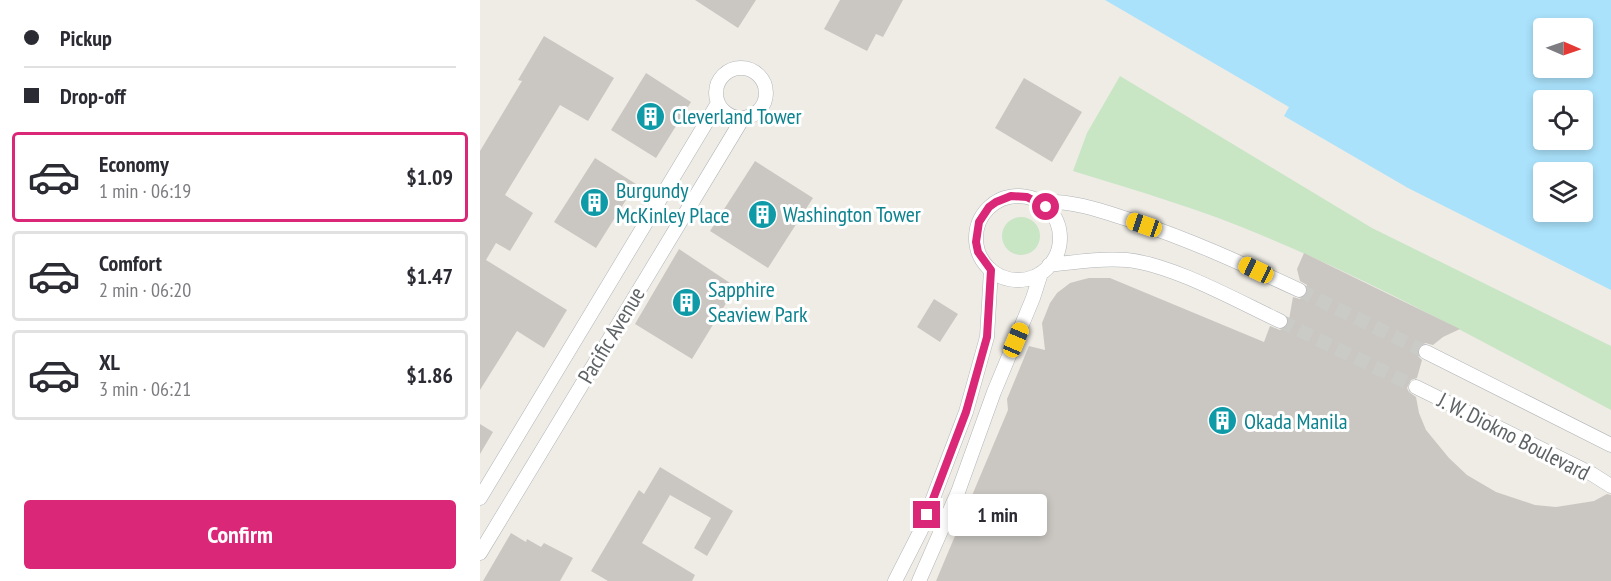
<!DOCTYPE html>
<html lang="en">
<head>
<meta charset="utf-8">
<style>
	:root { --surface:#fff; --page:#f7f7f7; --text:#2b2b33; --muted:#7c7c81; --line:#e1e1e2; --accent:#db2777 }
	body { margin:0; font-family:"PT Sans Narrow",sans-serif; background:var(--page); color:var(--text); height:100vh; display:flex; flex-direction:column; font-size:22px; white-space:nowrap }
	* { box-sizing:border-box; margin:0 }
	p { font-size:20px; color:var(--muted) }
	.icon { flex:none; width:33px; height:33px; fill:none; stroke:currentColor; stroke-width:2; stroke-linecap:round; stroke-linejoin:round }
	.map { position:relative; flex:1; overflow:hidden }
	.drawer { display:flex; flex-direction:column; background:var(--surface); width:480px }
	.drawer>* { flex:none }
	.top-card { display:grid; align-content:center; height:132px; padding:0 24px; background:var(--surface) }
	.needle { width:39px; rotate:92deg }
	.buttons { position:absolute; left:1053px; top:18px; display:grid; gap:12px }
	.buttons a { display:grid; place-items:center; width:60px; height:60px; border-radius:6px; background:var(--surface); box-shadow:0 3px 9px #0003; font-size:30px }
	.end { position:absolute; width:27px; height:27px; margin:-14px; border:8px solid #db2777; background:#fff; box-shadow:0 0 0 3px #fff }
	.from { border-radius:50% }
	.bubble { position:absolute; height:42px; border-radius:6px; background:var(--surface); box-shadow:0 3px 9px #0003; font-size:20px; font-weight:600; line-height:42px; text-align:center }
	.car { position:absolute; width:18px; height:36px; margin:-18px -9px; border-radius:8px; box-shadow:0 0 4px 2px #0007; background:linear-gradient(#f5c518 24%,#345 0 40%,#f5c518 0 76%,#345 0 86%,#f5c518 0) }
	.top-card b { display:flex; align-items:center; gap:21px; height:57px; font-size:22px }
	.top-card b+b { border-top:2px solid var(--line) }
	.top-card i { width:15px; height:15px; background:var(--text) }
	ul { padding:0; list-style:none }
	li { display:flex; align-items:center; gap:18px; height:90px; margin:0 12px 9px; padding:0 12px; border:3px solid var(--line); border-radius:6px }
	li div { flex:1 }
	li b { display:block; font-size:22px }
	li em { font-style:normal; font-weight:600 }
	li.on { border-color:var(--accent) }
	li>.icon { width:54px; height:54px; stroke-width:1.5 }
	.button { display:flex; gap:12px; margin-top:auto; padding:12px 24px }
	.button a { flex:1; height:69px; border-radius:6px; background:var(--accent); color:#fff; font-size:24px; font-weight:600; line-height:69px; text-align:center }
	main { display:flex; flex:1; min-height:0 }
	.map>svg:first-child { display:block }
	.green { fill:#c8e5c4 }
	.water { fill:#aae2fb; fill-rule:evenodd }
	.building { fill:#cac7c2 }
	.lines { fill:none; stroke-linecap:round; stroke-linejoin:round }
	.street-tunnel { stroke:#cacac6; stroke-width:14; stroke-dasharray:14 7; stroke-linecap:butt }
	.street-casing { stroke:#b1b4b7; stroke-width:15 }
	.street { stroke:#fff; stroke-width:14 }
	.route { stroke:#db2777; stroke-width:8 }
	.labels { text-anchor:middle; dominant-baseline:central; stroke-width:6; stroke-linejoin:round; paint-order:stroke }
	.culture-label { font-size:22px; fill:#0d838f; stroke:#fff; text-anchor:start }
	.street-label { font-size:22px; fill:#5d6265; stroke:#fff }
</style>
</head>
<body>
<main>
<section class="drawer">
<div class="top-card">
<b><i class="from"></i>Pickup</b>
<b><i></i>Drop-off</b>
</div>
<ul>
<li class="on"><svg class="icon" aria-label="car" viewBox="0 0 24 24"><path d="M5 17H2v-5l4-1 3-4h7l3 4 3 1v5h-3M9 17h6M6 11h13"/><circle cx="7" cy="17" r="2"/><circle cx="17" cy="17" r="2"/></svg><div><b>Economy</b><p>1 min · 06:19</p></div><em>$1.09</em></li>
<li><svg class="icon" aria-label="car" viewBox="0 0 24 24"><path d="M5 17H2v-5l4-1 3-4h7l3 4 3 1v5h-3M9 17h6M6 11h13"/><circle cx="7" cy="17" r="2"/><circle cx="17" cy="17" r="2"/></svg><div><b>Comfort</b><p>2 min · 06:20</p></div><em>$1.47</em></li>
<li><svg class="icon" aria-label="car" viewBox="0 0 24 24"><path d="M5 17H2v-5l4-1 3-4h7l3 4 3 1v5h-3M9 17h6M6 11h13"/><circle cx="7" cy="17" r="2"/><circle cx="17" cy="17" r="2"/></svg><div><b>XL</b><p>3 min · 06:21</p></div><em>$1.86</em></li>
</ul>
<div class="button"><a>Confirm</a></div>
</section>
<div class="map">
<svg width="1131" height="581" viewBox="0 0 1131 581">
	<rect width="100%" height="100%" fill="#efece6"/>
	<path class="green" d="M640,76L892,228L1131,346V410C1018,350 905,287 786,237C723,210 658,191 593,171L607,133Z
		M522 236a19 19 0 1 1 38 0a19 19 0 1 1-38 0Z"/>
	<path class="water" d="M625,0H1131V290L928,188L804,116L809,107ZM1064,28H1102V68H1064ZM1064,100H1102V140H1064ZM1064,172H1102V212H1064Z"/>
	<path class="building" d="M215,0H276L258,28Z
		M360,0H423L403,37L396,34L387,51L344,29Z
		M64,36L134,78L108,121L80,105L25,195L53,213L30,251L16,243L6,260L87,310L64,348L37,331L0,390V151L42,81L38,80Z
		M166,73L211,102L176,158L131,130Z
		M544,78L602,112L572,162L515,128Z
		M115,158L156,184L116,248L74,222Z
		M275,161L333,198L288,268L230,231Z
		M199,249L256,287L212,359L155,324Z
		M824,253L980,329L963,337L953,345L945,343L938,349V356L942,360L937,378L931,380L927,388L929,392L936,397L939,413L946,430L969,458L987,475L1016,492L1055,505L1076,507L1114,501L1127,494L1131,495V581H456L528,410L527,399L549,346L565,350L562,323L570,303L577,293L590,283L601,280L609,278H630L784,342L790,326L800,330L808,325L813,297L820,299L827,293V285L820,281L817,269Z
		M454,299L478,314L460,342L437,327Z
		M0,424L13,432L0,454Z
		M180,467L253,511L227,556L214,548L231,518L190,495L162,543L215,575L212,581H128L111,571L159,490L164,494Z
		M31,533L46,542L47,539L61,547L64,543L93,558L80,581H3Z"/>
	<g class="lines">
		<path class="street-tunnel" d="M819,290L946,352
			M800,321L936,387"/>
		<defs>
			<path id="street" d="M236 93a25 25 0 1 1 50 0a25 25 0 1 1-50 0Z
				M496 238a42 42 0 1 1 84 0a42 42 0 1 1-84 0Z
				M560,202C593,200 622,211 653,221C711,240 765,265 819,290
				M569,265C595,262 621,258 647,260C694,265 757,301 800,321
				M946,352L1131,445
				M936,387L1112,474L1131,486
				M0,498L238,103
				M0,553L263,118
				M415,581L441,530L486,412L507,337L511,270
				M439,581L478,492L514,392L553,298L561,273"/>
		</defs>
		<use href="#street" class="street-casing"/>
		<use href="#street" class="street"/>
	</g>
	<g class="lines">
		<path class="route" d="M447,515L486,412L507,337L511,270L498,252L496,242L499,222L509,207L516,202L531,196L547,197L566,207"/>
	</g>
	<defs>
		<symbol id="building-disc" viewBox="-11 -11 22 22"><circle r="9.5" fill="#0f9aa8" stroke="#fff"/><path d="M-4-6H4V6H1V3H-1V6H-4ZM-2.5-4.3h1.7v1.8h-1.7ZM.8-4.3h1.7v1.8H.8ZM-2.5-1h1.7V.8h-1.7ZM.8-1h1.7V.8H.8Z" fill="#fff"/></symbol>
	</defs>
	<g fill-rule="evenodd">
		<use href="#building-disc" x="154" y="100" width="33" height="33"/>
		<use href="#building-disc" x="98" y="186" width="33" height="33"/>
		<use href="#building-disc" x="266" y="198" width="33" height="33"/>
		<use href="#building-disc" x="190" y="286" width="33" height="33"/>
		<use href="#building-disc" x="726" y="404" width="33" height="33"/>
	</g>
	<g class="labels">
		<g class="culture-label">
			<text x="192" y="116">Cleverland Tower</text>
			<text x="136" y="190">Burgundy<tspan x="136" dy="25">McKinley Place</tspan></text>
			<text x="303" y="214">Washington Tower</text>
			<text x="228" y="289">Sapphire<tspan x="228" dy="25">Seaview Park</tspan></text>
			<text x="764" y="421">Okada Manila</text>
		</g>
		<g class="street-label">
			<text transform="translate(131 335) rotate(-59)">Pacific Avenue</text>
			<text transform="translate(1034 436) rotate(27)">J. W. Diokno Boulevard</text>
		</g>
	</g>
</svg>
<div class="buttons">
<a><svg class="needle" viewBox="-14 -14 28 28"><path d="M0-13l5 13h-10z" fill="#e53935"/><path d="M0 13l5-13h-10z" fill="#7c7c81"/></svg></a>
<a><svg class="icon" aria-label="locate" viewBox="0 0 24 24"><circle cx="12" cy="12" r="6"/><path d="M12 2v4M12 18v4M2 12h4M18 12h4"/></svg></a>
<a><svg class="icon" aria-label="layers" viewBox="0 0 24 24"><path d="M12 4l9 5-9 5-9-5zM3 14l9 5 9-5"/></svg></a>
</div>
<i class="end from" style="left:566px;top:207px"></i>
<i class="end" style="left:447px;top:515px"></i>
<div class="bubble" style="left:468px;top:494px;width:99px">1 min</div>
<i class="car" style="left:664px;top:225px;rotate:289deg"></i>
<i class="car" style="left:776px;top:270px;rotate:295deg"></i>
<i class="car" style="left:536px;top:340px;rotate:23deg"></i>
</div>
</main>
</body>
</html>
